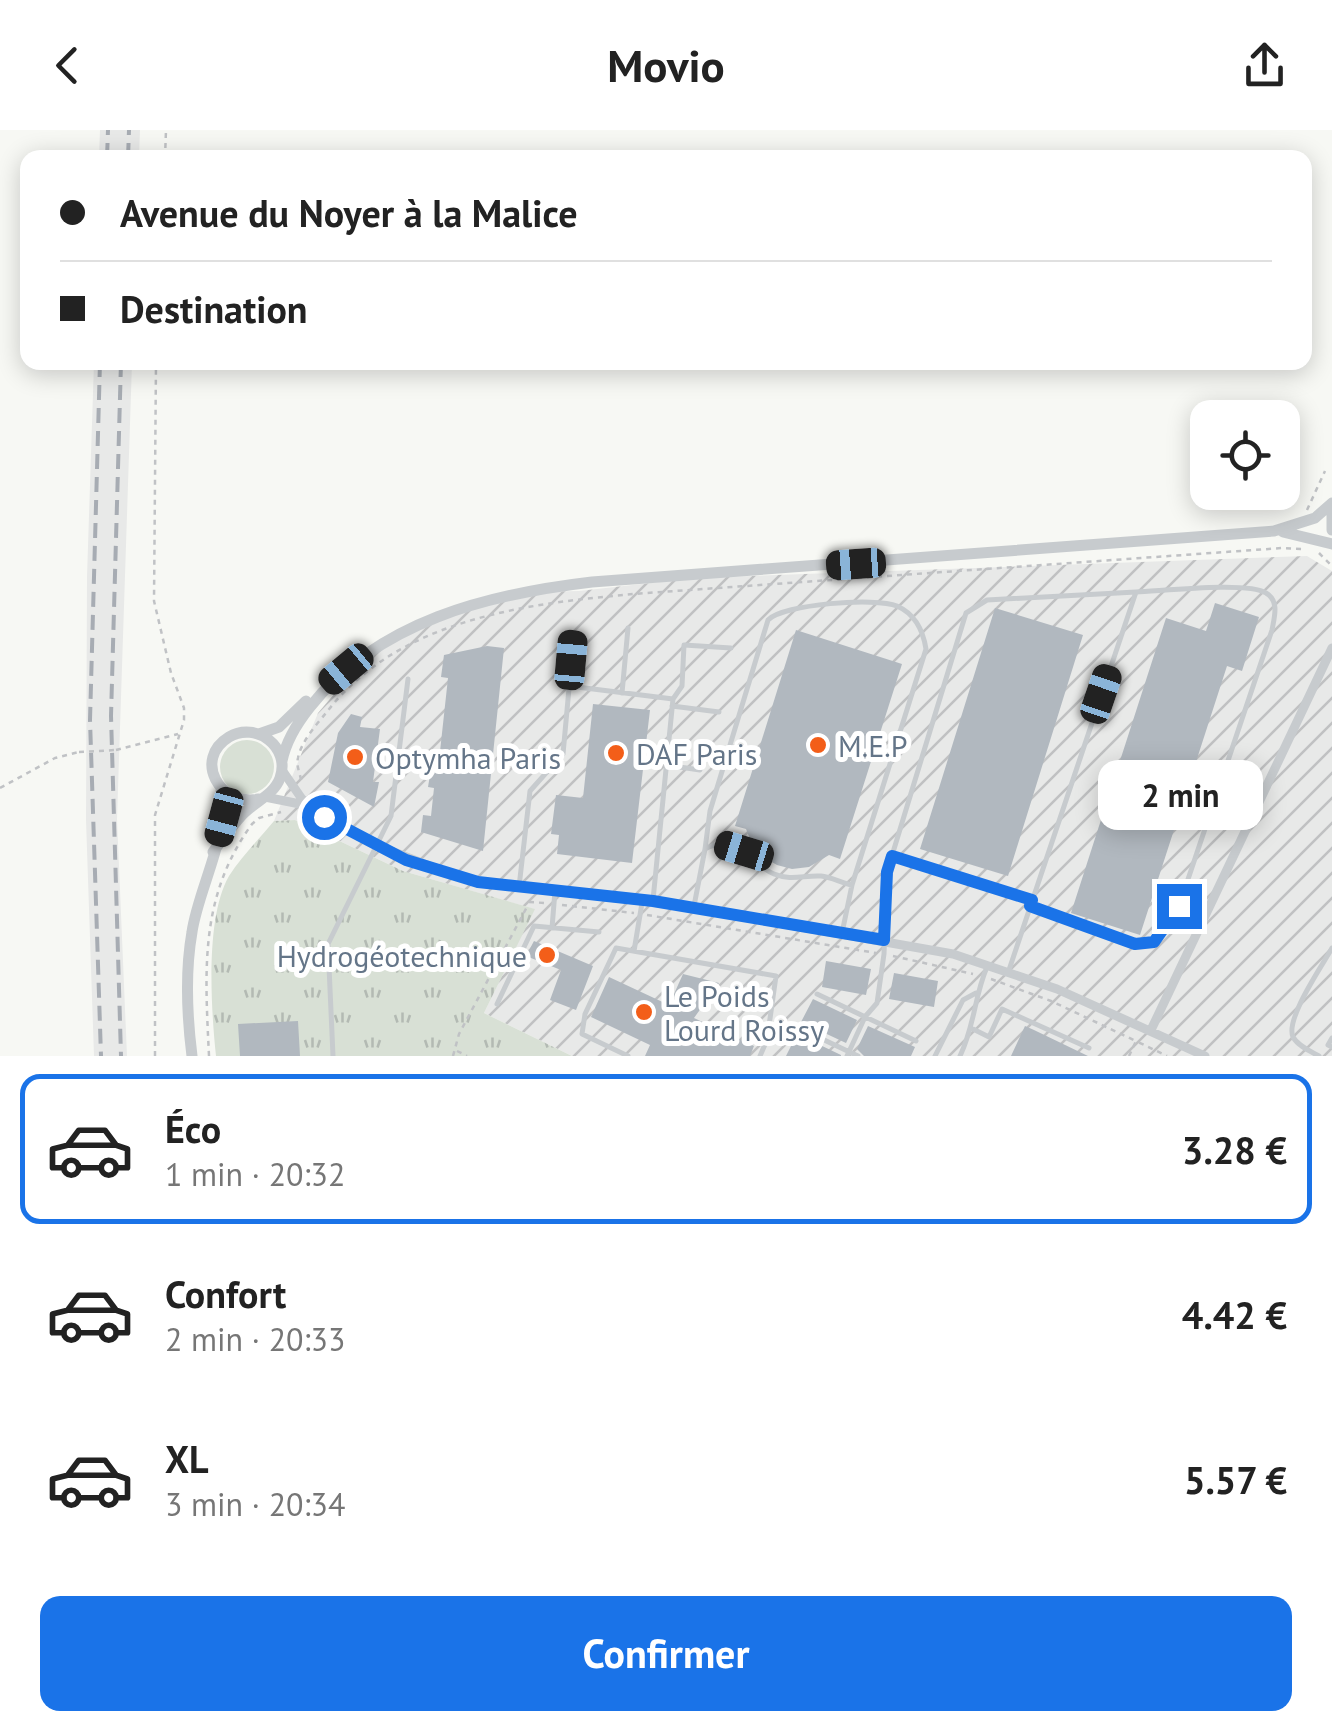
<!DOCTYPE html>
<html lang="fr">
<head>
<meta charset="utf-8">
<style>
	:root { --surface:#fff; --page:#f6f6f6; --text:#222; --muted:#767676; --line:#e0e0e0; --accent:#1a73e8 }
	body { margin:0; font-family:"PT Sans",sans-serif; background:var(--page); color:var(--text); height:100vh; display:flex; flex-direction:column; font-size:38px; white-space:nowrap }
	* { box-sizing:border-box; margin:0 }
	p { font-size:32px; color:var(--muted) }
	.icon { flex:none; width:55px; height:55px; fill:none; stroke:currentColor; stroke-width:2; stroke-linecap:round; stroke-linejoin:round }
	.map { position:relative; height:926px; overflow:hidden }
	.panel { display:flex; flex-direction:column; background:var(--surface); flex:1 }
	.panel>* { flex:none }
	.hud { position:absolute; left:20px; top:20px; width:1292px; height:220px; border-radius:20px; box-shadow:0 5px 25px #0003; display:grid; align-content:center; height:220px; padding:0 40px; background:var(--surface) }
	.controls { position:absolute; left:1190px; top:270px; display:grid; gap:20px }
	.controls a { display:grid; place-items:center; width:110px; height:110px; border-radius:20px; background:var(--surface); box-shadow:0 5px 25px #0003; font-size:50px }
	.end { position:absolute; width:45px; height:45px; margin:-22px; border:12px solid #1a73e8; background:#fff; box-shadow:0 0 0 5px #fff }
	.from { border-radius:50% }
	.bubble { position:absolute; height:70px; border-radius:20px; background:var(--surface); box-shadow:0 5px 25px #0003; font-size:32px; font-weight:700; line-height:70px; text-align:center }
	.car { position:absolute; width:30px; height:60px; margin:-30px -15px; border-radius:12px; box-shadow:0 0 8px 2px #0007; background:linear-gradient(#222 24%,#8ab4d8 0 40%,#222 0 76%,#8ab4d8 0 86%,#222 0) }
	.hud b { display:flex; align-items:center; gap:35px; height:95px; font-size:38px }
	.hud b+b { border-top:2px solid var(--line) }
	.hud i { width:25px; height:25px; background:var(--text) }
	ul { padding:18px 0 0; list-style:none }
	li { display:flex; align-items:center; gap:30px; height:150px; margin:0 20px 15px; padding:0 20px; border:5px solid transparent; border-radius:20px }
	li div { flex:1 }
	li b { display:block; font-size:38px }
	li em { font-style:normal; font-weight:700 }
	li.on { border-color:var(--accent) }
	li>.icon { width:90px; height:90px; stroke-width:1.5 }
	.cta { display:flex; gap:20px; margin-top:auto; padding:20px 40px }
	.cta a { flex:1; height:115px; border-radius:20px; background:var(--accent); color:#fff; font-size:40px; font-weight:700; line-height:115px; text-align:center }
	header { display:flex; justify-content:space-between; align-items:center; height:130px; padding:0 40px; background:var(--surface); font-size:45px; font-weight:700 }
	.map>svg:first-child { display:block }
	.built { fill:#e8e9e8 }
	.industrial { fill:url(#industrial-furrows) }
	.green { fill:#d8e0d5 }
	.park { fill:url(#park-tufts) }
	.building { fill:#b1b8bf }
	.lines { fill:none; stroke-linecap:round; stroke-linejoin:round }
	.path { stroke:#c0c2c5; stroke-width:2.5; stroke-dasharray:5 5; stroke-linecap:butt }
	.service { stroke:#c7cbce; stroke-width:5 }
	.minor { stroke:#c7cbce; stroke-width:9 }
	.tertiary { stroke:#c7cbce; stroke-width:11 }
	.rail { stroke:#a7acb3; stroke-width:4; stroke-dasharray:15 8; stroke-linecap:butt }
	.path-bridge { stroke:#c0c2c5; stroke-width:2.5; stroke-dasharray:5 5; stroke-linecap:butt }
	.route { stroke:#1a73e8; stroke-width:12 }
	.poi-dot { fill:#f35e19; stroke:#fff; stroke-width:4 }
	.labels { text-anchor:middle; dominant-baseline:central; stroke-width:10; stroke-linejoin:round; paint-order:stroke }
	.poi-label { font-size:30px; fill:#647588; stroke:#fff; text-anchor:start }
</style>
</head>
<body>
<header><svg class="icon" aria-label="back" viewBox="0 0 24 24"><path d="M15 5l-7 7 7 7"/></svg>Movio<svg class="icon" aria-label="share" viewBox="0 0 24 24"><path d="M12 15V3M7 8l5-5 5 5M5 13v7h14v-7"/></svg></header>
<div class="map">
<svg width="1332" height="926" viewBox="0 0 1332 926">
	<defs>
		<pattern id="industrial-furrows" width="10" height="10" patternUnits="userSpaceOnUse" patternTransform="scale(2.5)"><rect width="10" height="10" fill="#e8e9e8"/><path d="M-1 1l2-2M0 10L10 0M9 11l2-2" fill="none" stroke="#c0c1c2"/></pattern>
		<pattern id="park-tufts" width="24" height="20" patternUnits="userSpaceOnUse" patternTransform="scale(2.5)"><rect width="24" height="20" fill="#d8e0d5"/><path d="M3 7l-1-3M5 7V3M7 7l1-3M15 17l-1-3M17 17v-4M19 17l1-3" fill="none" stroke="#b3bab3"/></pattern>
	</defs>
	<rect width="100%" height="100%" fill="#f7f8f4"/>
	<path class="built" d="M100,0H140L139,27H99Z
		M94,232L132,233L117,689L127,926H94L86,690L87,447Z"/>
	<path class="industrial" d="M1307,426L1332,441V926H572L484,883L534,779L403,741L295,690L274,691L318,583L369,523L428,493L530,462L579,461L695,448Z"/>
	<path class="green" d="M220 637a27 27 0 1 1 54 0a27 27 0 1 1-54 0Z"/>
	<path class="park" d="M295,690L403,741L535,779L484,883L572,926H216C211,879 205,787 229,746C241,727 259,709 274,691Z"/>
	<path class="building" d="M1215,473L1259,487L1242,541L1227,536L1140,805L1071,783L1166,488L1206,501Z
		M995,478L1083,505L1008,746L920,719Z
		M796,500L902,534L840,729L829,725L809,737L792,739L777,735L763,727L752,714L746,699L735,696Z
		M487,516L504,518L483,721L421,702L423,685L431,686L434,658L428,657L431,639L438,640L448,548L441,547L444,525Z
		M593,574L650,580L632,733L557,724L559,705L551,704L556,665L583,668Z
		M351,584L362,587L360,597L380,599L373,652H379L374,677L328,652L338,603Z
		M534,811L593,836L576,880L550,870L561,840L526,826Z
		M826,831L871,839L866,865L822,857Z
		M894,843L938,851L934,877L889,869Z
		M683,844L719,853L694,888L754,916L750,926H645L650,915L591,887L609,847L669,875Z
		M813,869L857,890L846,913L801,892Z
		M298,891L300,926H240L238,894Z
		M868,896L915,917L911,926H864L857,919Z
		M1025,896L1034,900L1088,926H1011Z
		M797,904L841,925V926H786Z"/>
	<g class="lines">
		<path class="path" d="M165,28L166,0
			M1307,380L1325,341
			M1319,423L1332,436
			M116,620L178,604
			M301,650C300,643 296,636 298,628C301,612 316,595 326,583C398,489 524,474 633,464L1282,418L1302,419
			M0,658L55,628L79,622
			M529,772L545,773
			M562,775L634,783
			M647,785L876,823
			M893,826L973,844
			M991,849L1051,871L1136,911
			M457,921L467,926
			M155,926V685L184,590V578L171,543L154,471L156,232
			M209,926C205,840 199,767 252,694L259,688L281,682
			M453,926L459,904L528,775
			M1129,926L1136,911L1167,926"/>
		<path class="service" d="M569,556L673,569L653,770
			M622,563L628,498
			M673,569L682,556L684,515L731,518
			M672,576L719,582
			M666,635L700,640
			M705,719L710,681L768,490C783,474 876,467 897,476C915,484 923,500 926,519L852,755
			M892,726L1032,770
			M519,757L530,661L563,624L574,504
			M694,776L705,719C734,703 750,734 774,744C791,751 804,745 821,746C831,747 842,753 852,755L842,803
			M552,798L555,761
			M634,821L642,773
			M1009,840L1136,462C1162,461 1248,451 1266,463C1280,471 1274,488 1272,500L1179,776C1172,788 1165,807 1151,813C1133,822 1052,784 1030,776
			M817,864L916,911
			M497,874L534,796L599,802
			M801,899L858,926
			M973,899L989,907L1002,879L1089,918
			M1332,908L1328,915L1332,917
			M333,926L328,814L391,686L408,549
			M628,926L582,904L585,884L616,818L776,846L767,910L760,926
			M847,926L865,887L877,873L884,824L887,742L966,483L987,470L1136,462
			M935,926L963,870L976,863
			M960,926C975,895 974,867 987,837
			M1319,926C1310,921 1298,916 1293,907C1285,889 1322,836 1332,818"/>
		<path class="minor" d="M282,640L302,669L323,687L376,715L442,741L477,752L677,775L953,824L1057,859L1205,926
			M265,667L305,675
			M1151,900L1332,518"/>
		<path class="tertiary" d="M1332,375V400
			M1283,402L1332,414
			M259,604L279,597L306,571
			M282,631C286,611 298,592 310,577C378,491 489,464 592,452L1274,401L1315,388L1332,373
			M213,722C222,710 231,697 242,685C254,672 274,665 280,648C291,617 256,591 229,607C193,629 219,677 259,669
			M192,926C187,886 185,842 192,802C198,759 231,702 221,660"/>
		<path class="rail" d="M107,28L108,0
			M128,28L129,0
			M100,232L90,590L101,926
			M121,232L111,586L121,926"/>
		<path class="path-bridge" d="M79,622L116,620"/>
	</g>
	<g class="lines">
		<path class="route" d="M324,687L406,730L478,752L653,771L884,810L887,742L892,726L1032,770L1030,776L1135,814L1154,812L1179,776"/>
	</g>
	<g class="poi-dot">
		<circle cx="818" cy="615" r="10"/>
		<circle cx="616" cy="623" r="10"/>
		<circle cx="355" cy="627" r="10"/>
		<circle cx="547" cy="825" r="10"/>
		<circle cx="644" cy="882" r="10"/>
	</g>
	<g class="labels">
		<g class="poi-label">
			<text x="838" y="615">M.E.P</text>
			<text x="636" y="623">DAF Paris</text>
			<text x="375" y="627">Optymha Paris</text>
			<text x="527" y="825" text-anchor="end">Hydrogéotechnique</text>
			<text x="664" y="865">Le Poids<tspan x="664" dy="34">Lourd Roissy</tspan></text>
		</g>
	</g>
</svg>
<div class="controls">
<a><svg class="icon" aria-label="locate" viewBox="0 0 24 24"><circle cx="12" cy="12" r="6"/><path d="M12 2v4M12 18v4M2 12h4M18 12h4"/></svg></a>
</div>
<i class="end from" style="left:324px;top:687px"></i>
<i class="end" style="left:1179px;top:776px"></i>
<div class="bubble" style="left:1098px;top:630px;width:165px">2 min</div>
<i class="car" style="left:856px;top:434px;rotate:266deg"></i>
<i class="car" style="left:571px;top:530px;rotate:5deg"></i>
<i class="car" style="left:346px;top:539px;rotate:230deg"></i>
<i class="car" style="left:1101px;top:564px;rotate:19deg"></i>
<i class="car" style="left:224px;top:687px;rotate:195deg"></i>
<i class="car" style="left:744px;top:721px;rotate:287deg"></i>
<div class="hud">
<b><i class="from"></i>Avenue du Noyer à la Malice</b>
<b><i></i>Destination</b>
</div>
</div>
<section class="panel">
<ul>
<li class="on"><svg class="icon" aria-label="car" viewBox="0 0 24 24"><path d="M5 17H2v-5l4-1 3-4h7l3 4 3 1v5h-3M9 17h6M6 11h13"/><circle cx="7" cy="17" r="2"/><circle cx="17" cy="17" r="2"/></svg><div><b>Éco</b><p>1 min · 20:32</p></div><em>3.28 €</em></li>
<li><svg class="icon" aria-label="car" viewBox="0 0 24 24"><path d="M5 17H2v-5l4-1 3-4h7l3 4 3 1v5h-3M9 17h6M6 11h13"/><circle cx="7" cy="17" r="2"/><circle cx="17" cy="17" r="2"/></svg><div><b>Confort</b><p>2 min · 20:33</p></div><em>4.42 €</em></li>
<li><svg class="icon" aria-label="car" viewBox="0 0 24 24"><path d="M5 17H2v-5l4-1 3-4h7l3 4 3 1v5h-3M9 17h6M6 11h13"/><circle cx="7" cy="17" r="2"/><circle cx="17" cy="17" r="2"/></svg><div><b>XL</b><p>3 min · 20:34</p></div><em>5.57 €</em></li>
</ul>
<div class="cta"><a>Confirmer</a></div>
</section>
</body>
</html>
